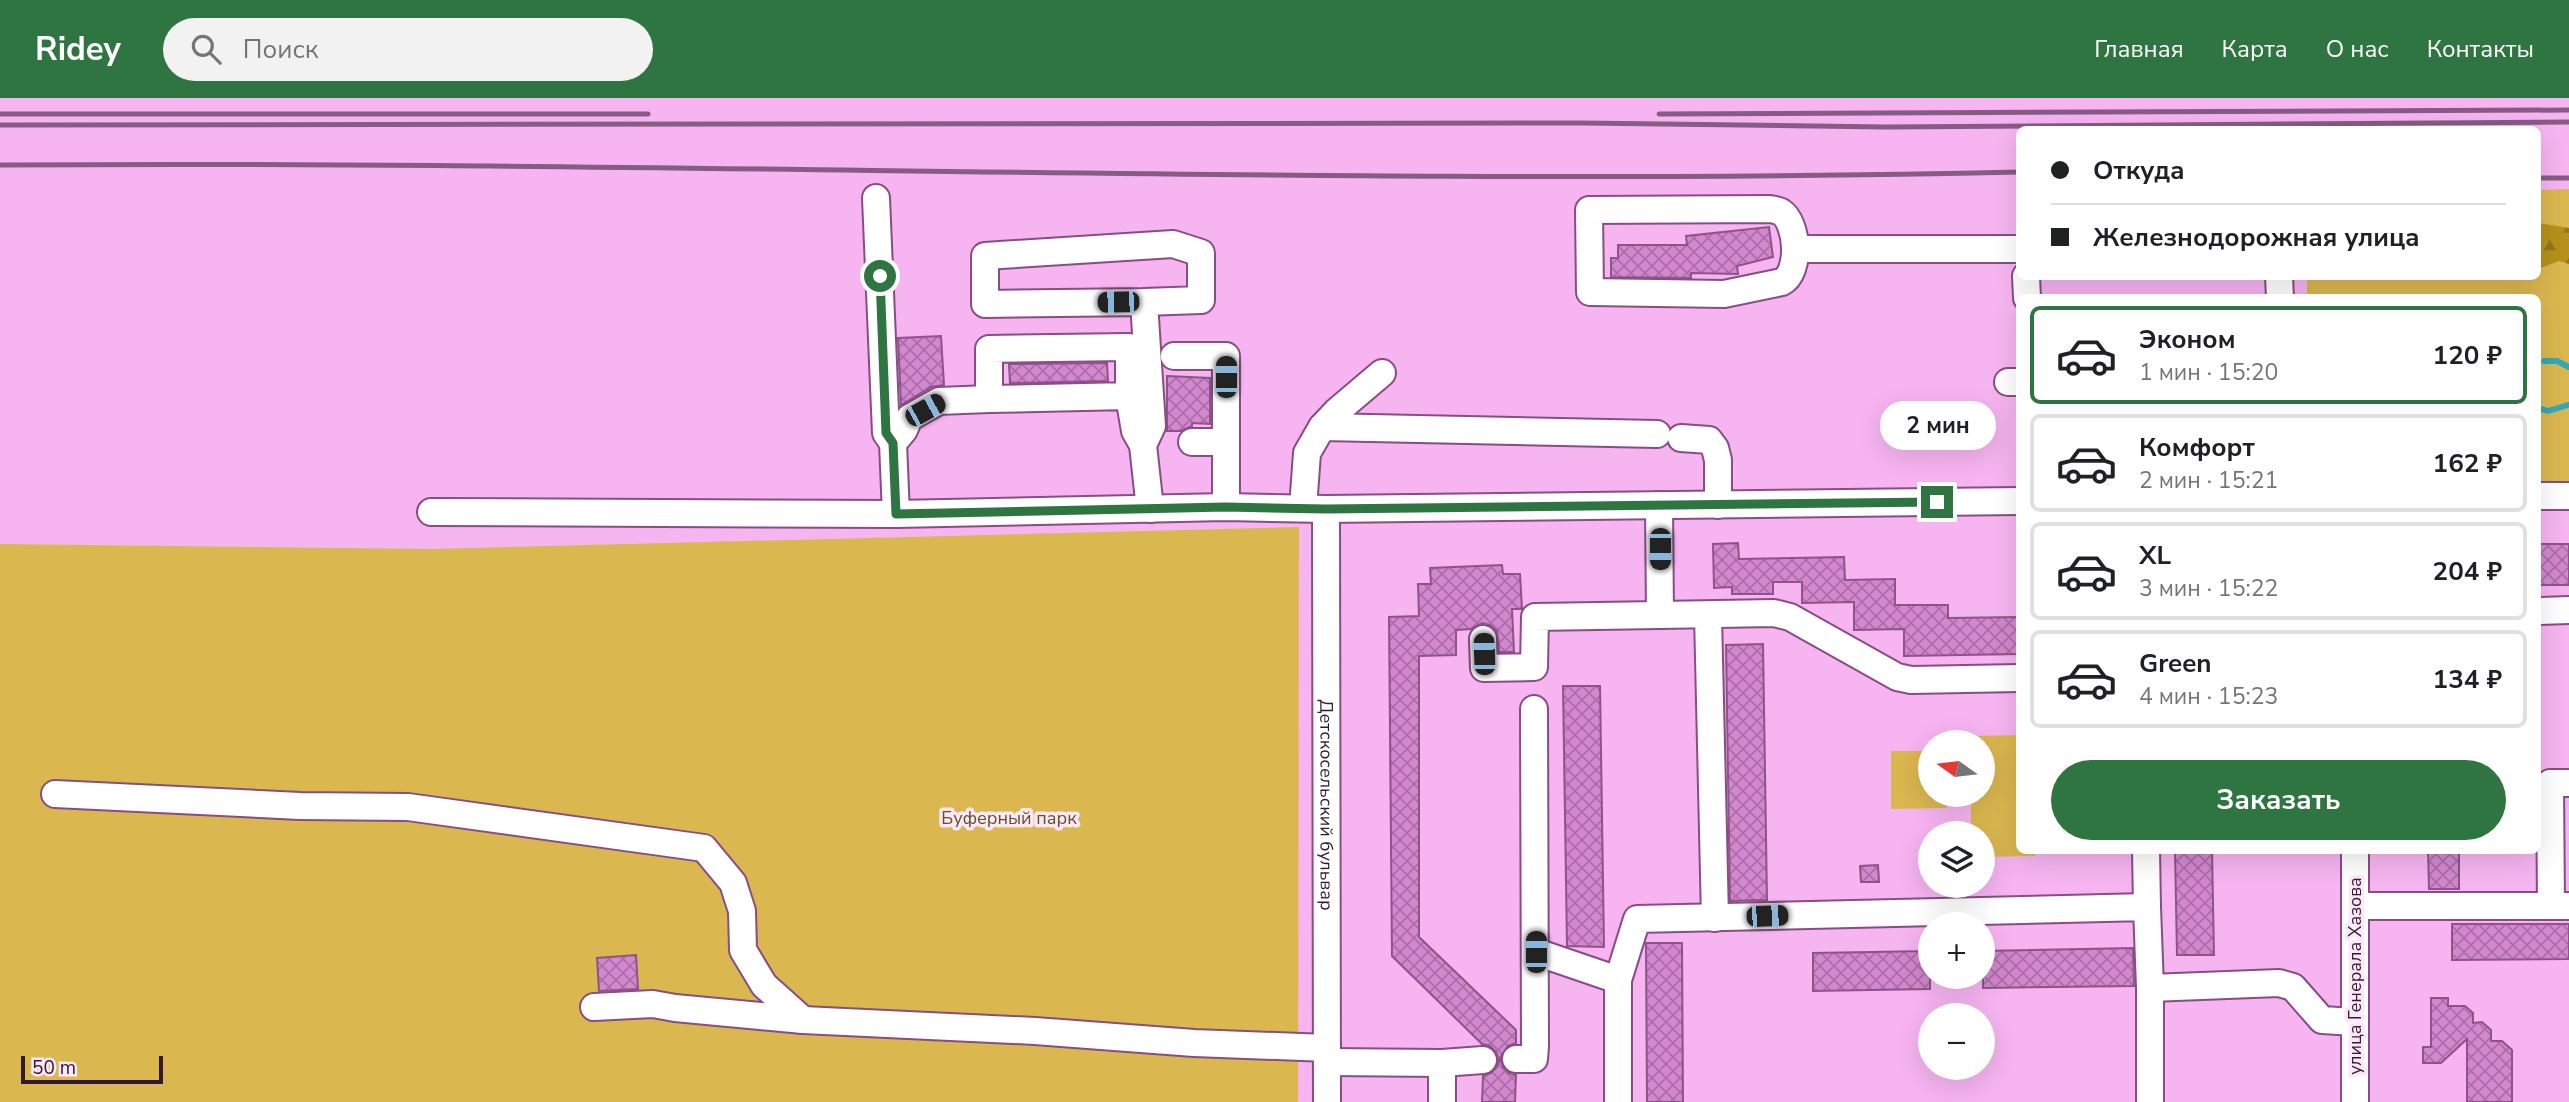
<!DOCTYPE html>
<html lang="ru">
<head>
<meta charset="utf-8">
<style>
	:root { --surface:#fff; --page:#f2f2f2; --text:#202124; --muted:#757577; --line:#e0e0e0; --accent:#2f7541 }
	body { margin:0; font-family:"Nunito Sans",sans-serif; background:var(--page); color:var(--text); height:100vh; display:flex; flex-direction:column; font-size:26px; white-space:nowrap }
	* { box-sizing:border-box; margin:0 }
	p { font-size:23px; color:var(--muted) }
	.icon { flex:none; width:38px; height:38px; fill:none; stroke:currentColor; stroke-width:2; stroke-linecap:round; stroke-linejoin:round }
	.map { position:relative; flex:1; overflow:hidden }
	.panel { position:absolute; left:2016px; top:196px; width:525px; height:560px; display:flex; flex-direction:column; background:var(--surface); border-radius:10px; box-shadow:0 7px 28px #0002 }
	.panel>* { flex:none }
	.banner { position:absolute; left:2016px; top:28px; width:525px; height:154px; border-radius:10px; box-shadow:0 7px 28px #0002; display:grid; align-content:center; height:154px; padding:0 35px; background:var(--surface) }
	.needle { width:46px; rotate:284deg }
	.tools { position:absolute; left:1918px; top:632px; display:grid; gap:14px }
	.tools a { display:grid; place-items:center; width:77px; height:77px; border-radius:50%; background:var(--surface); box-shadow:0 7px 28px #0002; font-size:35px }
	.scale { position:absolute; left:21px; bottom:18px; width:142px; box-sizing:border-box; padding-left:7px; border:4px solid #321931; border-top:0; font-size:19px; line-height:24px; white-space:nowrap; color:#321931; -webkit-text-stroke:5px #fce7f9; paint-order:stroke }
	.end { position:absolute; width:32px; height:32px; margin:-16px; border:9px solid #2f7541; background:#fff; box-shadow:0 0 0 4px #fff }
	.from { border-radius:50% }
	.bubble { position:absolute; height:49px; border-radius:24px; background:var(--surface); box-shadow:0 7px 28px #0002; font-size:23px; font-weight:700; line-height:49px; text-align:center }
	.car { position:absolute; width:21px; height:42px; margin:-21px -10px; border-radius:9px; box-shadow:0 0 5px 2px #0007; background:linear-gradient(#222 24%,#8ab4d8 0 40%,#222 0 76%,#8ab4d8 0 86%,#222 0) }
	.banner b { display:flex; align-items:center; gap:24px; height:66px; font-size:26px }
	.banner b+b { border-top:2px solid var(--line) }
	.banner i { width:18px; height:18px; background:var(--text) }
	ul { padding:12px 0 0; list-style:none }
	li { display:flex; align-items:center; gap:21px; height:98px; margin:0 14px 10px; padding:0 21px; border:4px solid var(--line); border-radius:10px }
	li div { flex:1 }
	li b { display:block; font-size:26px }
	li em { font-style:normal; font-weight:700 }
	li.current { border-color:var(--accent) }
	li>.icon { width:63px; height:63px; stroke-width:1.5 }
	.cta { display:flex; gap:14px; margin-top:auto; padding:14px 35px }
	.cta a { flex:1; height:80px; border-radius:42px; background:var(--accent); color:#fff; font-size:28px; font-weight:700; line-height:80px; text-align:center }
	header { display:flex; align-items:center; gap:42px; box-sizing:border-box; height:98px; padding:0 35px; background:var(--accent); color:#fff }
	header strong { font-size:33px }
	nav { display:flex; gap:38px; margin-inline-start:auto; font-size:24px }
	.search { width:490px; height:63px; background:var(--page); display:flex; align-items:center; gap:18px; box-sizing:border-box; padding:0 24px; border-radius:38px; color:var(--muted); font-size:26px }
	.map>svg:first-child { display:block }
	.green { fill:#dbb750 }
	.forest { fill:url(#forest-firs) }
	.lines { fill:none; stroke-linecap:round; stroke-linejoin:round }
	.stream { stroke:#32a9bb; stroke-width:6 }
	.building { fill:url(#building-cross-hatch); stroke:#8e538a; stroke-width:2 }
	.minor-casing { stroke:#884d84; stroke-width:30 }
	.minor { stroke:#fff; stroke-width:26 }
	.rail { stroke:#865c84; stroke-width:5 }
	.route { stroke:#2f7541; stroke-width:9 }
	.labels { text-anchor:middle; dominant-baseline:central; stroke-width:7; stroke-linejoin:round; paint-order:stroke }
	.street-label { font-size:18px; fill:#321931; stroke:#fce7f9 }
	.park-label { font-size:18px; fill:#625327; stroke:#fce7f9 }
</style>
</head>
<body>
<header>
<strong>Ridey</strong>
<div class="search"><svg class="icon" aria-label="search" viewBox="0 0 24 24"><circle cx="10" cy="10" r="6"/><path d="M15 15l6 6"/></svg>Поиск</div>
<nav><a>Главная</a><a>Карта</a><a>О нас</a><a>Контакты</a></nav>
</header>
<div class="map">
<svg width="2569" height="1004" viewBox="0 0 2569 1004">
	<defs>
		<pattern id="forest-firs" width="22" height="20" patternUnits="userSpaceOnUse" patternTransform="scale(1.75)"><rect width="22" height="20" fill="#b6911b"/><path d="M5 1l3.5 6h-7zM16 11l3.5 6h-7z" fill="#957619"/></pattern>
		<pattern id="building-cross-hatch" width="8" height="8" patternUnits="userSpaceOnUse" patternTransform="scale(1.75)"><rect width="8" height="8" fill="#d387ce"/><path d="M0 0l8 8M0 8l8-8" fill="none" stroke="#ac6ea8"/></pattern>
	</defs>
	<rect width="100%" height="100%" fill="#f6b4f1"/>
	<path class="green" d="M2569,91V385L2538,386V200L2307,199V179L2538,178V92Z
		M1299,429L1298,1004H0V446L432,451Z
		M2019,637L2020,752L2035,753V758L1983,759V735H1971V697L1983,696V644H1970V638Z
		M1891,653H1930V696L1947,697V710L1891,711Z"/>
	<path class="forest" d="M2538,125L2569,130V166L2559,163L2538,171Z"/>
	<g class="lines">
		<path class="stream" d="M2544,263H2557L2569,269
			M2538,310L2548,313L2568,307"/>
	</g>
	<path class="building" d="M1769,129L1773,159L1737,168L1738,176L1691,175V180L1611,179V160H1618V147H1687L1686,138Z
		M941,238L944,287L931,289L901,307L898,240Z
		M1107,265L1108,283L1010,285L1009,266Z
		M1167,278L1210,280V326L1192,325V328L1181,333H1167Z
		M1738,445L1739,461L1844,459L1845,482L1895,481V507H1948V520L2020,519V556L1904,558V531L1854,532V504L1802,505V484H1773V496H1732V489L1714,490L1713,446Z
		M2538,446H2569V487H2538Z
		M1502,467L1503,476H1520L1522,511H1512L1514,554H1499L1497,533L1490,527L1482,525L1471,531L1456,532V557L1419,558V839L1516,932V945L1508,948L1500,960L1503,969L1509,975L1516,977L1515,1004H1482L1483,978L1491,975L1497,969L1499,962L1496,954L1490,948L1482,946L1392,858L1389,519L1419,518L1418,486H1431L1430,470Z
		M1763,546L1767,802L1730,803L1726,547Z
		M1563,588H1600L1604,849L1567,848Z
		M2175,752H2212L2214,857H2177Z
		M2428,752H2459V791H2429Z
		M1878,767L1879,784H1861L1860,768Z
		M2452,826H2569V861L2452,862Z
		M1646,845H1682L1683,1004H1647Z
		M2133,850L2134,888L1983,890V853Z
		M1930,853V891L1813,893V855Z
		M636,857L638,891L599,893L597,860Z
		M2431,900H2448V908H2465L2473,915V925L2482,924L2491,932V943H2502L2512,952V1004H2467V941L2441,965H2423V949H2431Z"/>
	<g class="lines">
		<defs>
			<g id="minor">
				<path d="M876,100L886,335L893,345L896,416"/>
				<path d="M1770,111C1771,111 1780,113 1781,114C1798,125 1801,174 1782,184L1724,196L1590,194L1589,112Z"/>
				<path d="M1796,151H2020"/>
				<path d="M2026,178L2027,200"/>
				<path d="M2279,178L2280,200"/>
				<path d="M1174,258H1226V409"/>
				<path d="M2008,284H2020"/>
				<path d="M1129,298L989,301V251L1129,249V298L1135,333L1143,347L1150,411"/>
				<path d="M1322,329L1336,314L1382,275"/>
				<path d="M1681,340L1709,342L1715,350L1718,362V407"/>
				<path d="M1192,344H1226"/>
				<path d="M893,345L904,332L909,320L939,303L989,301"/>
				<path d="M1143,347L1152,328L1144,204L985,206V158L1173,146L1201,155V202L1144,204"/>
				<path d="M2538,398H2569"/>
				<path d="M1659,407L1660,517L1774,515L1790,519L1897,579L1911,582L2020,580"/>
				<path d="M1303,410L1307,355L1322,329L1657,336"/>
				<path id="s1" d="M1326,411L1327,1004"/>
				<path d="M431,414L896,416L1226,409L1326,411L2020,403"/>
				<path d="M2538,513L2569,512"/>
				<path d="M1708,517L1715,820"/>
				<path d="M1483,541L1484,570L1534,569L1535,519L1660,517"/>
				<path d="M55,696L300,708L408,709L704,750L733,785L742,813L743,852L764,887L803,922"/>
				<path d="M2146,752L2147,809"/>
				<path d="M2355,752V1004"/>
				<path d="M2355,808H2569"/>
				<path d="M2551,808L2550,685H2569"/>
				<path d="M1536,854L1618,882"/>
				<path d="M594,909L653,906L675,910L803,922L1035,933L1194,945L1327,950"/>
				<path d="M1516,961H1534L1535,948L1534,611"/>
				<path d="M1327,964L1442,965V1004"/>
				<path d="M1442,965L1483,962"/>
				<path d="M1618,1004V882L1637,821L2147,809L2150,890L2279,885L2293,889L2322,922L2355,924"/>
				<path d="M2150,1004V890"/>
			</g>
		</defs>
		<use href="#minor" class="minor-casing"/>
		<use href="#minor" class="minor"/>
		<path class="rail" d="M0,16H648
			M1659,16L2569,12
			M0,27L1582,25L1885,29L2569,24
			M0,67C673,62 1346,89 2020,74
			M2538,80H2569"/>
	</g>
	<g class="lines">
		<path class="route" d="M880,178L886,335L893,345L896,416L1226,409L1326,411L1937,404"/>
	</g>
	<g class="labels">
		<g class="street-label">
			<text stroke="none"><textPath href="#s1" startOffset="296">Детскосельский бульвар</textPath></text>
			<text transform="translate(2355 878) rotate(-90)">улица Генерала Хазова</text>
		</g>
		<g class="park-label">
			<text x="1009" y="720">Буферный парк</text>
		</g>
	</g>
</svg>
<div class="tools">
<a><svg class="needle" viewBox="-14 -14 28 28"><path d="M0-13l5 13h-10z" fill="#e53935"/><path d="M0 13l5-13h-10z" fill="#757577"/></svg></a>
<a><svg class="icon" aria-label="layers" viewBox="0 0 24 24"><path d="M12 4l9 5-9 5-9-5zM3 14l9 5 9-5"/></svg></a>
<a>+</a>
<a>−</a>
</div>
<div class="scale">50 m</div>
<i class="end from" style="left:880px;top:178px"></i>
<i class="end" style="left:1937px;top:404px"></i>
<div class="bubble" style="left:1880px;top:303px;width:116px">2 мин</div>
<i class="car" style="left:1118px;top:204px;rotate:269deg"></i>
<i class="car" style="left:1226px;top:279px;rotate:0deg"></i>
<i class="car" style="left:925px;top:312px;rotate:61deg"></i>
<i class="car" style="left:1660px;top:451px;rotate:180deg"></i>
<i class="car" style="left:1484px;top:556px;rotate:358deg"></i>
<i class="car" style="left:1767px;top:818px;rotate:88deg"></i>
<i class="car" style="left:1536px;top:854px;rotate:0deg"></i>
<div class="banner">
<b><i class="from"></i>Откуда</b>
<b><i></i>Железнодорожная улица</b>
</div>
<section class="panel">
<ul>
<li class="current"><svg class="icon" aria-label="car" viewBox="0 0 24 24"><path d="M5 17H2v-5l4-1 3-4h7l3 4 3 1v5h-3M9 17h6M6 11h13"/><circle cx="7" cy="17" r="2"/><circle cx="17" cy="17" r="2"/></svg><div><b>Эконом</b><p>1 мин · 15:20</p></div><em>120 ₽</em></li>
<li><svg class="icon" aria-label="car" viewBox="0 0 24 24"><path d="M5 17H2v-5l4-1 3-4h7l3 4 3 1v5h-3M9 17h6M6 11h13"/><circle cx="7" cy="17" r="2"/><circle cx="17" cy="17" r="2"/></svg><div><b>Комфорт</b><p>2 мин · 15:21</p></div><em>162 ₽</em></li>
<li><svg class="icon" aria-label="car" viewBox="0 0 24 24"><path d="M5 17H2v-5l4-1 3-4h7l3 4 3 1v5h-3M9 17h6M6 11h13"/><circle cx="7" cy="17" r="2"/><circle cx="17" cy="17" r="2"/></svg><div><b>XL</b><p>3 мин · 15:22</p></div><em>204 ₽</em></li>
<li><svg class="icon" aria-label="car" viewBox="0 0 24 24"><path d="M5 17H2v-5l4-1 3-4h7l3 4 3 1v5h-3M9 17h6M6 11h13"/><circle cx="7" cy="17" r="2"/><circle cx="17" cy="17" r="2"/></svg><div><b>Green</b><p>4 мин · 15:23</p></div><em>134 ₽</em></li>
</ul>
<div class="cta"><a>Заказать</a></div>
</section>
</div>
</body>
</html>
